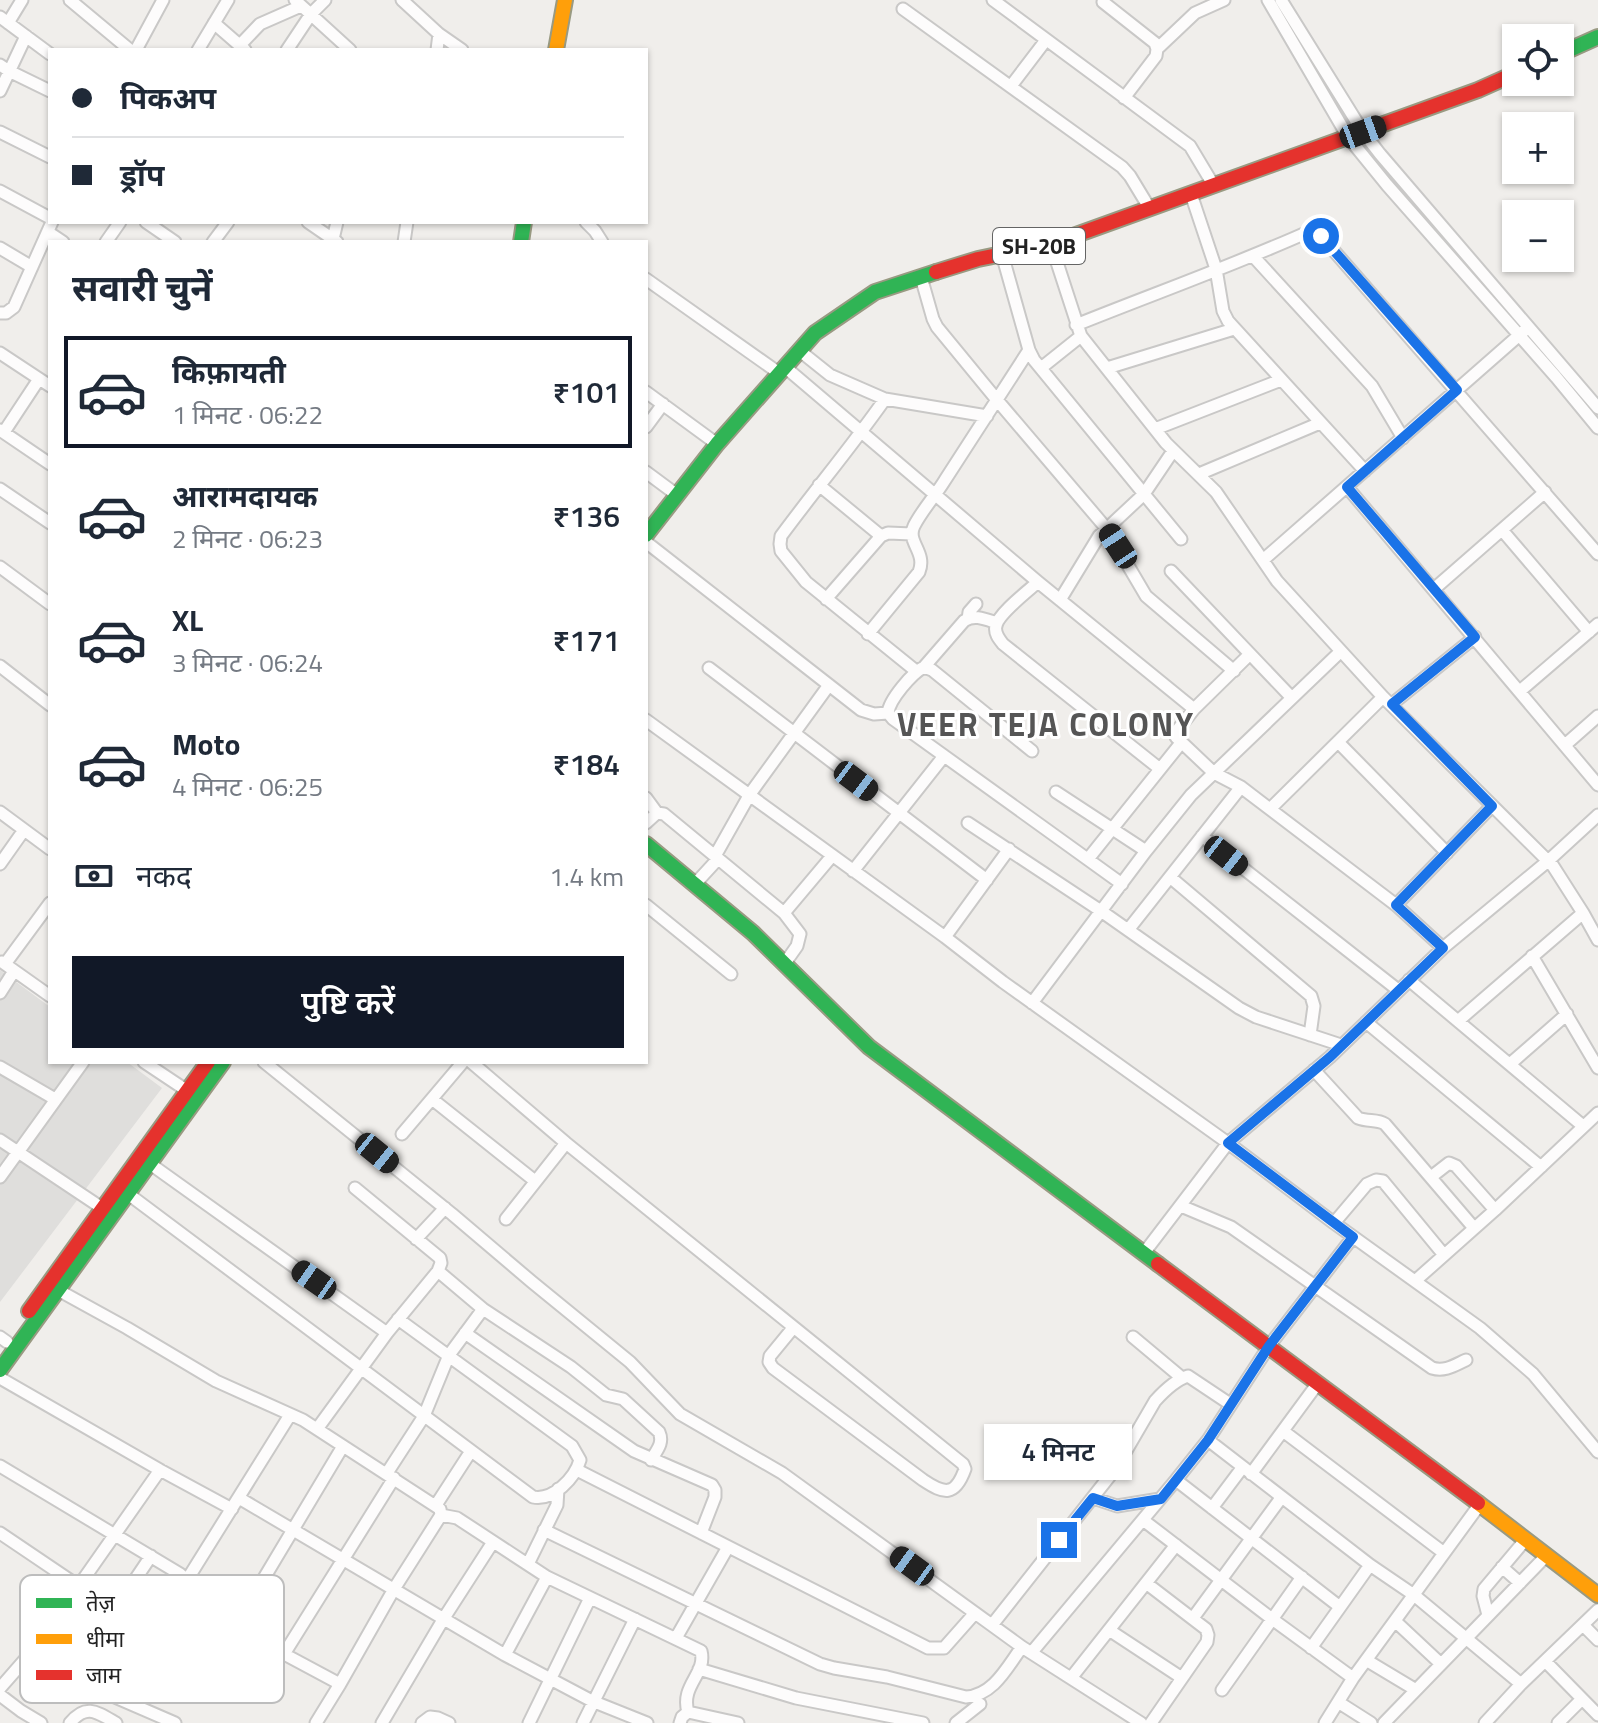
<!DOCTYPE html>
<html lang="hi">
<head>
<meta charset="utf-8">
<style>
	:root { --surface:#fff; --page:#f6f6f7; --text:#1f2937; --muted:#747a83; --line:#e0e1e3; --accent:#111827 }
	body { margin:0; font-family:"Titillium Web","Noto Sans Devanagari",sans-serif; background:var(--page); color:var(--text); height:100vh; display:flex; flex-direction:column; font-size:30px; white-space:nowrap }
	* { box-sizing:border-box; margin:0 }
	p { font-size:26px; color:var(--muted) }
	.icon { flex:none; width:44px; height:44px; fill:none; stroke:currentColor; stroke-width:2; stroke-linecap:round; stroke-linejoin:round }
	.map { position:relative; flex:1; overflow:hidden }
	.side { position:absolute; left:48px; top:240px; width:600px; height:824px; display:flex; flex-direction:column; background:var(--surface); border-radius:0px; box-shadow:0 2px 6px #0004 }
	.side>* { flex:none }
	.hud { position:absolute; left:48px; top:48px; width:600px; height:176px; border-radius:0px; box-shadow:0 2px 6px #0004; display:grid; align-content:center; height:176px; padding:0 24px; background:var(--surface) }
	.fabs { position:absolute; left:1502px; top:24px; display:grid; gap:16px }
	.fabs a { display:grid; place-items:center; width:72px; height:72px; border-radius:0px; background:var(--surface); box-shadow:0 2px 6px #0004; font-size:40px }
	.end { position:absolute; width:36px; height:36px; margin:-18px; border:10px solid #1a73e8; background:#fff; box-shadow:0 0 0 4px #fff }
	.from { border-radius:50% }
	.bubble { position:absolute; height:56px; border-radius:0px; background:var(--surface); box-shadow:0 2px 6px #0004; font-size:26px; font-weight:600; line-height:56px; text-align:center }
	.car { position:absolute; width:24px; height:48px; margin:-24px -12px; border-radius:10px; box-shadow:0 0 6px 2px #0007; background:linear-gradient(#222 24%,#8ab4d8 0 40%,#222 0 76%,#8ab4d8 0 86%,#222 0) }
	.hud b { display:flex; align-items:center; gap:28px; height:76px; font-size:30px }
	.hud b+b { border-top:2px solid var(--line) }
	.hud i { width:20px; height:20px; background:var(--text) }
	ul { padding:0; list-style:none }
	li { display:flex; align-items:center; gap:24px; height:112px; margin:0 16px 12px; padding:0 8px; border:4px solid transparent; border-radius:0px }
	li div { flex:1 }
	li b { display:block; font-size:30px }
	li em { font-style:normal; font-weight:600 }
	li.active { border-color:var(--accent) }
	li>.icon { width:72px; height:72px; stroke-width:1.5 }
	h2 { padding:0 24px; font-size:36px; line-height:96px }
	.pay { display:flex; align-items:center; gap:20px; height:88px; padding:0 24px; font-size:30px }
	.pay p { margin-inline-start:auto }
	.action { display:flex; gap:16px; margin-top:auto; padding:16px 24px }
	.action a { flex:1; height:92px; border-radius:0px; background:var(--accent); color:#fff; font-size:32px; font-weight:600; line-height:92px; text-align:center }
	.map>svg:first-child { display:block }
	.residential { fill:#dfdedc }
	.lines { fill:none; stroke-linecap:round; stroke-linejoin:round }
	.street-casing { stroke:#c9c8c7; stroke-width:15 }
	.fast-casing { stroke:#999a82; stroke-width:18 }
	.slow-casing { stroke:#999a82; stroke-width:18 }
	.jam-casing { stroke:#999a82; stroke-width:18 }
	.street { stroke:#fdfcfc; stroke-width:11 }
	.fast { stroke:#30b455; stroke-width:14 }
	.slow { stroke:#ff9f0a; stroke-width:14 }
	.jam { stroke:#e5322d; stroke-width:14 }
	.route { stroke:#1a73e8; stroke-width:10 }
	.labels { text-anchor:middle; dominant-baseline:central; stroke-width:6; stroke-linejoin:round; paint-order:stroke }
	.shield { fill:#fff; stroke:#646464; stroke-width:2 }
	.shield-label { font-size:22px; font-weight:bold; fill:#222 }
	.district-label { font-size:32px; font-weight:bold; letter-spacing:2px; fill:#555; stroke:#fff }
	.key { fill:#fff; stroke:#bdbdbd; stroke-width:2 }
	.key-label { font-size:22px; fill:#222 }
</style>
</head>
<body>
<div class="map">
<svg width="1598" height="1723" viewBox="0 0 1598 1723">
	<rect width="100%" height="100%" fill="#f0eeeb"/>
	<path class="residential" d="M0,970L50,1007V1062H127L162,1088L0,1302Z"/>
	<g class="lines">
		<defs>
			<path id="street" d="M70,0L130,50
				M295,0L350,50
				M402,0L439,34L462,50
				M993,0L1190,146L1214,186
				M1268,0L1348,137L1387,185L1556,377L1598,428
				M1281,0L1363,132L1380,154L1598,408
				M1103,2L1155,43L1157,49L1156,56L1124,98
				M903,9L1122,167L1130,176L1150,209
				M0,17L50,54
				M8,23L22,0
				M214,23L245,50
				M240,45L260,24L301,6
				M1157,49L1195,13L1224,0
				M136,50L163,0
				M198,50L228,0
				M287,50L311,14L325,0
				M437,50L439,34
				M0,65L9,71L50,91
				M1011,86L1046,40
				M0,91L26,36
				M0,132L50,157
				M0,191L50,218
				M1191,194L1216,269L1223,311L1228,321L1365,471
				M146,222L175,242
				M308,222L337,242
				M586,222L595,231L602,242
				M48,232L63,242
				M333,239L337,222
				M106,242L120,222
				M213,242L228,222
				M404,242L407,222
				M1051,244L1081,336L1166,443L1216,492L1277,581L1383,697L1553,866L1583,913L1598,940
				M0,248L32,267
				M1002,254L1029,350L1034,360L1181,539
				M1253,256L1372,386L1403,438
				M921,277L933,319L937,327L997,400L1106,528L1146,596L1234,671
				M646,279L779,373
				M0,313H6L14,307L52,222
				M1076,325C1153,294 1232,266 1308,232H1316L1321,236L1598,554
				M800,351L830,375L885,399L987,416
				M0,353L50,386
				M785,367L1038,582L1194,709
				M1041,368L1081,336
				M1107,368L1234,329
				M646,392L717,444
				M885,399C852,446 815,490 781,536L780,544L781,551L806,582L916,671
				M646,427L663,404
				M1155,429L1281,380
				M0,430L50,464
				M4,432L39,379
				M646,472L677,495
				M1199,474L1320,423
				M819,485L881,536
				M1347,487L1598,785
				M0,489L50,523
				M1502,530L1589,632
				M646,542L861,710L874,714L888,713
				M1263,560L1524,331
				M0,567L50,604
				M1171,571L1292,698
				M1038,582C1028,591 998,614 996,626C994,633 999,639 1003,644L1160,769
				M1434,589L1545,492
				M826,599L881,536L888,533L912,534
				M1060,600L1099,536L1144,494L1173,451
				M968,619L969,612L976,604
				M868,634L919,572C927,552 906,542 914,526C922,510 936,495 945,480C973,437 1001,394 1029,350
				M1250,654L1194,709L1176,732V737L1214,773L1241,787L1396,905L1443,948
				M0,666L50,705
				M924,667L964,621C974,614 985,619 997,623
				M709,668L987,880
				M1520,691L1598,624
				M1392,704L1475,637
				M646,720L945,937L1003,982L1228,1143L1334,1223L1480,1328L1533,1374L1598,1452
				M1338,742L1447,853
				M1565,745L1598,716
				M1032,751L932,670L924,667C912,673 889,700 888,713L893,719L1122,884
				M1056,792L1146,851
				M646,798L657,813
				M1270,809L1383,697
				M0,812L50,849
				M646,823L657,813L664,814L784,913L800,934L797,946L785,963
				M968,823L1101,911L1239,1008L1256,1017L1341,1045
				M1202,836L1398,990
				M1088,859L1181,743
				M0,864L24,830
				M853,871L944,756
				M1170,877L1311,996L1314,1006L1310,1035
				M695,884L717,860L715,856L750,794L829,685
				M646,905L731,974
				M1396,905L1492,806
				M784,913L832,856
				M1128,930L1241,787
				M945,937L1009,849
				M1532,956L1598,1068
				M2,962L50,996
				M5,964L50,903
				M1409,980L1583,1126
				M0,993L14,971
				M1032,1003L1146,851L1191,795L1340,652
				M1458,1021L1583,913
				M1366,1022L1541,1167
				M144,1062L186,1090
				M264,1062L452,1214L532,1282L630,1362L680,1414L782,1473L1022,1647L1141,1723
				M471,1062L566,1143L963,1464L965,1469C955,1497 944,1494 923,1480L773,1368L769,1362L770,1356L793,1328
				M1510,1064L1567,1014
				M0,1067L55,1099
				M1314,1070L1358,1118C1368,1122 1377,1119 1385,1124L1474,1228
				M432,1099L535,1181
				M402,1134L463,1062
				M0,1140L102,1208
				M149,1163L387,1333
				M0,1177L83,1062
				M1431,1177L1449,1163L1456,1166L1495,1210
				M127,1193L533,1497C553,1501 575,1478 580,1460L572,1446L398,1319
				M1181,1206L1231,1227L1432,1368C1445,1372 1455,1365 1466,1360
				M506,1219L566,1143
				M1334,1223L1367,1184L1376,1180L1383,1181L1444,1255
				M416,1239L445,1208
				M1144,1253L1228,1143L1330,1057L1443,948L1548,861L1598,815
				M438,1271L483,1309L571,1367L606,1395L623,1399L659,1432C664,1443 657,1450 651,1460
				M1415,1281L1495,1210L1598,1113
				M58,1290L127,1328L216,1381L303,1420L440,1509L441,1515L394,1589L340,1684
				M465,1333L634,1451L712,1485L715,1490V1497L701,1533
				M0,1337L7,1342
				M1133,1337L1182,1378
				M0,1378L160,1470L232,1509
				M317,1429L387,1333L438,1271L441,1263L440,1258L355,1188
				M1283,1431L1444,1553
				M1208,1440L1370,1565L1414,1595L1521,1684
				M0,1466L180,1574C192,1584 196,1599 208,1608L284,1654L340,1684L316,1723
				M577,1470L928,1648H944L975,1613
				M387,1473L424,1416L449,1355L483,1309
				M1251,1474L1318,1383
				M1176,1480L1340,1607
				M239,1498L505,1655L592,1701L647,1723
				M1093,1498L1117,1506L1160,1499
				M436,1505L471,1451
				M1212,1508L1242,1468
				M441,1515L457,1518L547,1577L701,1651C707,1674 680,1685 688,1712
				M1143,1520L1272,1619L1353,1678
				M544,1530L820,1664L834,1668L887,1677L966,1697C994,1695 1007,1667 1022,1647
				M0,1533L151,1635
				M528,1564L557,1505L558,1489
				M1502,1567L1520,1583
				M1146,1583L1206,1629L1208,1635L1207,1642L1151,1723
				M1488,1615L1483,1596L1484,1589L1526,1539
				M1193,1618L1281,1498
				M1395,1621L1441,1664
				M236,1625L343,1446
				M992,1625L1116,1468L1155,1401C1164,1391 1175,1380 1188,1376L1230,1404
				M1583,1625L1598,1640
				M1109,1630L1182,1678
				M676,1638L728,1547
				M1311,1648L1370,1565
				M1032,1652L1176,1480L1208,1440L1269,1346L1353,1237
				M284,1654L394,1478
				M505,1655L547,1577
				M27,1659L175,1723
				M1366,1660L1416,1690
				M1545,1661L1598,1715
				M699,1669L796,1698L923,1723
				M1071,1678L1176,1545
				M79,1682L114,1611L151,1556
				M0,1688L36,1647L160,1470
				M1222,1690L1302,1577
				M0,1695L21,1711L41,1723
				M117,1698L137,1661L186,1593L187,1580L290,1415
				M1338,1702L1371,1723
				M70,1723C86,1703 97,1712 116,1723
				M382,1723L444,1618L493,1542
				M422,1723L430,1717L438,1718L449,1723
				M529,1723L590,1598
				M583,1723L635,1619
				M680,1723L682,1717L688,1712L738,1723
				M956,1723L980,1704
				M1325,1723L1353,1678L1480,1504
				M1384,1723L1547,1555
				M1485,1723L1521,1684L1598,1610
				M1558,1723L1582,1699"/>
			<path id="fast" d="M1560,54L1598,37
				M521,242L524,222
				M646,535L717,444L815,333L875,292L936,272
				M646,844L753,933L869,1047L1158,1264
				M0,1370L223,1062"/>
			<path id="slow" d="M556,50L565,0
				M1478,1503L1598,1595"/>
			<path id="jam" d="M936,272L978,259L1051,244L1478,90L1516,73
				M1158,1264L1478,1503
				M29,1311L208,1062"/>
		</defs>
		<use href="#street" class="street-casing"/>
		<use href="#fast" class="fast-casing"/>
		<use href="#slow" class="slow-casing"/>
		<use href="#jam" class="jam-casing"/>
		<use href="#street" class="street"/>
		<use href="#fast" class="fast"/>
		<use href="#slow" class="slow"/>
		<use href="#jam" class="jam"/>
	</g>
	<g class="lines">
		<path class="route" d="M1059,1540L1093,1498L1117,1506L1161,1499L1208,1440L1269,1346L1353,1237L1228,1143L1330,1057L1443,948L1396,905L1492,806L1392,704L1475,637L1347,487L1457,390L1321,236"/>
	</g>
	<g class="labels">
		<rect class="shield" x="993" y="228" width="92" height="36" rx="6"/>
		<g class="shield-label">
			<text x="1039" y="246">SH-20B</text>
		</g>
		<g class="district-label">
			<text x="1046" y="724">VEER TEJA COLONY</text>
		</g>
	</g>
	<rect x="20" y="1575" width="264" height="128" rx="12" class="key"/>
	<rect x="36" y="1598" width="36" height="10" fill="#30b455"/>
	<rect x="36" y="1634" width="36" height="10" fill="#ff9f0a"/>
	<rect x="36" y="1670" width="36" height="10" fill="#e5322d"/>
	<g class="key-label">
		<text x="86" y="1611">तेज़</text>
		<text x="86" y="1647">धीमा</text>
		<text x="86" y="1683">जाम</text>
	</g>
</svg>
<div class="fabs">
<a><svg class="icon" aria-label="locate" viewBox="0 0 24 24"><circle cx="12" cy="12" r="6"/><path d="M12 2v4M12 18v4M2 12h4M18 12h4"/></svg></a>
<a>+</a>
<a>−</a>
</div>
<i class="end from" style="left:1321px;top:236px"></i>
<i class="end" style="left:1059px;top:1540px"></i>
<div class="bubble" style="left:984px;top:1424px;width:148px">4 मिनट</div>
<i class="car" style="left:1363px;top:132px;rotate:70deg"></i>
<i class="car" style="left:1118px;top:546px;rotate:327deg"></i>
<i class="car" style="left:856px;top:781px;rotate:127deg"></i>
<i class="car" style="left:1226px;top:856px;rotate:128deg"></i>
<i class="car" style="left:377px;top:1153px;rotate:129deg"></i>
<i class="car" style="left:314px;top:1280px;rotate:305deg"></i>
<i class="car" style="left:912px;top:1566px;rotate:306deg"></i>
<div class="hud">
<b><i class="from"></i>पिकअप</b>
<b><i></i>ड्रॉप</b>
</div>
<section class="side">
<h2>सवारी चुनें</h2>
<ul>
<li class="active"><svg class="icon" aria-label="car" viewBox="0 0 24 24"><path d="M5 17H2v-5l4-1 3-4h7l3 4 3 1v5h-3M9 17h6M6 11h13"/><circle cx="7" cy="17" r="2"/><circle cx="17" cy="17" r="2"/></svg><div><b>किफ़ायती</b><p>1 मिनट · 06:22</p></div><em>₹101</em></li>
<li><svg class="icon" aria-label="car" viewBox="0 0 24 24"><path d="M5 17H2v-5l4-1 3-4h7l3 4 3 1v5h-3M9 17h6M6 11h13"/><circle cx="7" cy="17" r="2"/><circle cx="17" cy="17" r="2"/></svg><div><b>आरामदायक</b><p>2 मिनट · 06:23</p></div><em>₹136</em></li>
<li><svg class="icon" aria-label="car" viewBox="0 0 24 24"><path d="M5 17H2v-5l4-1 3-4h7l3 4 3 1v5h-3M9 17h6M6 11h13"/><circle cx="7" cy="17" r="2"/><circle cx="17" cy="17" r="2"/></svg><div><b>XL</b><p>3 मिनट · 06:24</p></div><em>₹171</em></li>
<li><svg class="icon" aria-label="car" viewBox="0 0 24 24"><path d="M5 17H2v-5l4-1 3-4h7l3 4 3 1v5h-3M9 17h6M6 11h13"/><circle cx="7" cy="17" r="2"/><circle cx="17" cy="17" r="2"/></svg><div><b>Moto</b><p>4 मिनट · 06:25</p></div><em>₹184</em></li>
</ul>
<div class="pay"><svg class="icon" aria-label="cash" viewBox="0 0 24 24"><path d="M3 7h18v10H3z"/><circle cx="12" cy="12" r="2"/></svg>नकद<p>1.4 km</p></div>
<div class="action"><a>पुष्टि करें</a></div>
</section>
</div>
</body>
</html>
